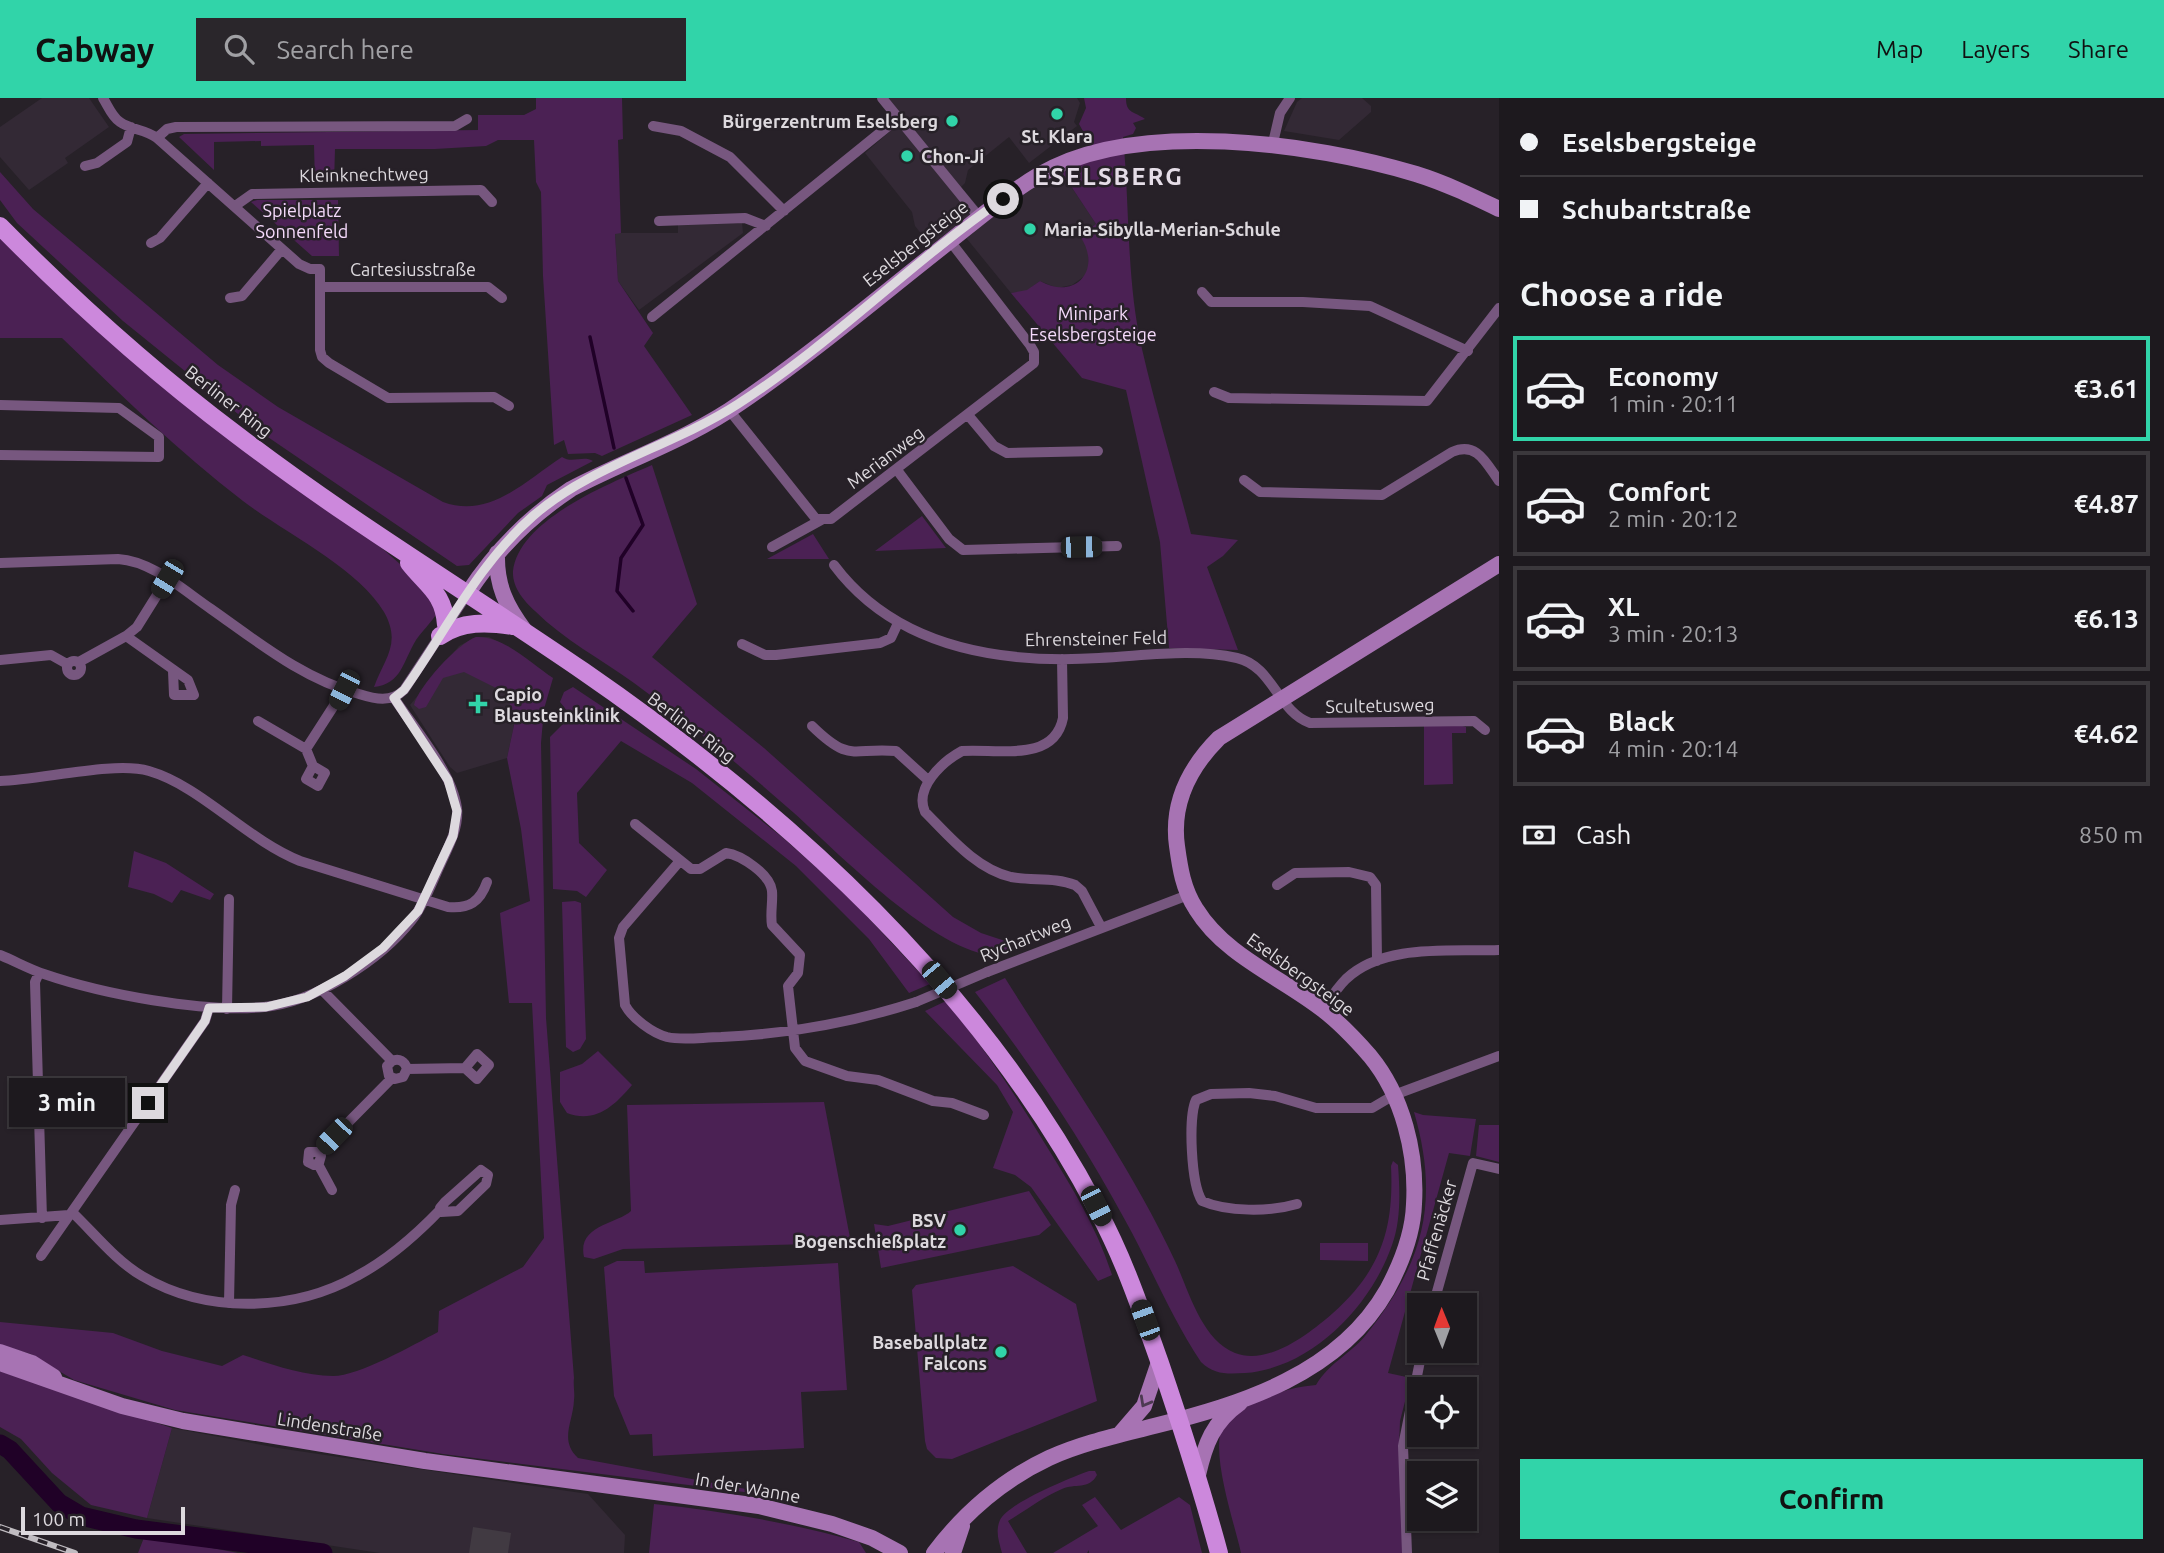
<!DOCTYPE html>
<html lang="en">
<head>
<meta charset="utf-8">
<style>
	:root { --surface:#1d191e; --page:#2a262b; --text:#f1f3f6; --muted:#a0a0a4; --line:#3b383c; --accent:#31d4a9 }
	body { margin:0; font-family:Ubuntu,sans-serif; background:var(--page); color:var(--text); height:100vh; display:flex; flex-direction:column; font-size:26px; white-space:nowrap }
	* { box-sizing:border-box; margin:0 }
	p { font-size:23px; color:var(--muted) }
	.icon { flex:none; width:38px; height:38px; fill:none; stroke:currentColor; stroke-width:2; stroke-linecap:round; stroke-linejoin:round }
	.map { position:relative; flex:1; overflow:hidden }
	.side { display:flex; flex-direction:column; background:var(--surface); width:665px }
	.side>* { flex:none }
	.banner { display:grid; align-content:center; height:154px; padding:0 21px; background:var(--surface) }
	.needle { width:46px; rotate:359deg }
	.tools { position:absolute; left:1407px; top:1195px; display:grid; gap:14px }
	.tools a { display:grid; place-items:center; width:70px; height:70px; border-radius:0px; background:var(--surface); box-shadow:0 2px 5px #0004,0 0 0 2px var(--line); font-size:35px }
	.scale { position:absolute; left:21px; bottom:18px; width:164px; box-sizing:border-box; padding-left:7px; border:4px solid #ddd9de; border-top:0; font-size:19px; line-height:24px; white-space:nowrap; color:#ddd9de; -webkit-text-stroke:5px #272128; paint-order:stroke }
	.end { position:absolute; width:32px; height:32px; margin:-16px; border:9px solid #ddd9de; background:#111; box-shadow:0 0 0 4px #111 }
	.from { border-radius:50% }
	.bubble { position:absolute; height:49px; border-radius:0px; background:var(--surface); box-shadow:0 2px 5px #0004,0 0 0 2px var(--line); font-size:23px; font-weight:600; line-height:49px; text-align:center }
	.car { position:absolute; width:21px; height:42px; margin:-21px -10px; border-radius:9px; box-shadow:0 0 5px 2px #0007; background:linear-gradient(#222 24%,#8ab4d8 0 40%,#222 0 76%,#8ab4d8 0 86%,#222 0) }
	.banner b { display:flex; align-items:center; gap:24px; height:66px; font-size:26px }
	.banner b+b { border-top:2px solid var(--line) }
	.banner i { width:18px; height:18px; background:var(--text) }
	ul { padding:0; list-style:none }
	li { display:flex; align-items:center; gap:21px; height:105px; margin:0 14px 10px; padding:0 7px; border:4px solid var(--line); border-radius:0px }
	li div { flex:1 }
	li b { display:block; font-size:26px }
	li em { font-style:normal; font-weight:600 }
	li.active { border-color:var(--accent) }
	li>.icon { width:63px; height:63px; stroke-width:1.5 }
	h2 { padding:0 21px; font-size:32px; line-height:84px }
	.pay { display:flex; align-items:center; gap:18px; height:77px; padding:0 21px; font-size:26px }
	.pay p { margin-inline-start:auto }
	.button { display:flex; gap:14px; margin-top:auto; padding:14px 21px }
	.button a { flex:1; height:80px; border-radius:0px; background:var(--accent); color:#111; font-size:28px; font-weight:600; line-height:80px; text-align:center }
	header { display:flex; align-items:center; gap:42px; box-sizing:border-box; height:98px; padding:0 35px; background:var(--accent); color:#111 }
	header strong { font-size:33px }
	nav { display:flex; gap:38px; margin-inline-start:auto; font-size:24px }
	.search { width:490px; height:63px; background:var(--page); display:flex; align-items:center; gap:18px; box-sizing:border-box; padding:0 24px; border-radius:0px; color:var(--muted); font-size:26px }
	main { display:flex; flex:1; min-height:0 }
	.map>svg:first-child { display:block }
	.built { fill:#332935 }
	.green { fill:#4b2154 }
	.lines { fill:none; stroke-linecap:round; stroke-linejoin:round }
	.stream { stroke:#200127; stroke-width:3.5 }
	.river { stroke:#200127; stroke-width:19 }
	.building { fill:#413a42 }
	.street { stroke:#77577f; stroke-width:10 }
	.secondary { stroke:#a773b3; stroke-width:16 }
	.primary { stroke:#cc88dc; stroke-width:18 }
	.rail-casing { stroke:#c0bcc1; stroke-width:6 }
	.rail { stroke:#272128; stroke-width:3.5; stroke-dasharray:10; stroke-linecap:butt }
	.street-bridge { stroke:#77577f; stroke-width:10 }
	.oneway { stroke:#4d3a52 }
	.route { stroke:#ddd9de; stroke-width:9 }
	.poi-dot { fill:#31d4a9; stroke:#272128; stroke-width:2.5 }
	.labels { text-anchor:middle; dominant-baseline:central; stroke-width:5; stroke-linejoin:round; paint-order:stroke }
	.poi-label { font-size:18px; font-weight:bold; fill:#ddd9de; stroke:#272128; text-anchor:end }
	.street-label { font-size:18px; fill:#ddd9de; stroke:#272128 }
	.park-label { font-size:18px; fill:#f5dafb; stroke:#272128 }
	.district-label { font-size:24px; font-weight:bold; letter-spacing:2px; fill:#e5dde7; stroke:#272128 }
</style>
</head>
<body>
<header>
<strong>Cabway</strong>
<div class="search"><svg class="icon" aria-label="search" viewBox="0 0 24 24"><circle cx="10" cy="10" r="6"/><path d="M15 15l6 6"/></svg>Search here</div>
<nav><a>Map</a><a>Layers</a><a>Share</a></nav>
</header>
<main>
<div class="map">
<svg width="1499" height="1455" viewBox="0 0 1499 1455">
	<rect width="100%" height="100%" fill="#272128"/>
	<path class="built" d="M42,0H89L109,29L65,60L68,65L29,92L0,59V29Z
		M887,0H1077L1080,5L1074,24L1077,28L1029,65L1009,39L968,72L965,85L961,89L980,111L931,148L915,128L912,114L865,55L903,22Z
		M1302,0H1362L1371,8V14L1339,42L1284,33L1297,4Z
		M1061,73L1096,126L1084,143L1088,152L1089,170L1086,177L1072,187L1057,190L1040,183L1027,193L1011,195L963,136L1039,84Z
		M742,124L743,135L639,212L618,183L615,135H678V126Z
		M476,539H489L501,545L553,580L517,613L507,660L457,675L450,669L410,607L459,548Z
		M172,1330L278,1350L588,1396L625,1437L624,1455H380L147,1420Z"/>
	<path class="green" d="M536,0H622L623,41L618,42L621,135L615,136L618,183L653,235L644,248L692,317L602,358L595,355L568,356L564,342L554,347L543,178L541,94L536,84L534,42H498L486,48L435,51H335L334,85H315L314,47L261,48V43L214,44V72L179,39L184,36L478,32V17H524L536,11Z
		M1084,0H1126C1126,16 1134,13 1145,21L1133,25L1136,30L1133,36L1123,39C1130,109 1126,181 1142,251C1156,312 1175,374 1191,436L1238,442L1223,458L1207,469L1238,552L1169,550L1160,444L1126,292L1082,280L1011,195L1027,192L1040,183C1075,203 1103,172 1080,138L1096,126L1061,73L1098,60L1079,26L1086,10Z
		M0,74L33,111L218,267L278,309L443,404C490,421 525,383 562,359C572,366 583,357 593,363L547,387L542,398L518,415L469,467L457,468L259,333L123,223L17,125L0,102Z
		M257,102H338L339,158H312L251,104Z
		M0,140L384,452L425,488L437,515C431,525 422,533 416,542C403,563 402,586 374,589C384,561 402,546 384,514C358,470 285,435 243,403C179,354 120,296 62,240H0Z
		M652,367L697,506L652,559L764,650L953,819L981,835L1020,848C1012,851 1003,857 995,857C938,857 837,754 794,715C743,670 689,625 634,585C601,561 564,542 535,513C524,503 512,489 513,473C519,421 611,385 652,367Z
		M922,418L946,450L875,453Z
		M813,436L829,461H767Z
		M476,539C503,537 532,566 553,580L544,611L541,645L546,920L574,1280C573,1286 575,1295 574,1302C573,1325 559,1342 578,1360L746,1391L752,1395L443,1356L175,1312L74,1282L31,1256L0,1247V1224L113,1235L162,1253L222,1268L243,1257C271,1266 302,1278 333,1278C359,1278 413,1247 438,1234L439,1213L523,1169L544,1140L532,905H509L500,815L530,803L521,731L507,660L517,613H511L508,596L464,574L443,580L426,609L419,611L414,607C418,589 458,545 476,539Z
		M573,589L696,671L782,739L846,796L930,886L909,895L869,841L796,768L692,685L621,643L577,695L579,745L607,772L586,799L577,793L553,791L550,639L571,618L560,604L564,594Z
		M1456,626L1466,629V635H1452L1453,686L1424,687V627Z
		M134,753L166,765L214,796L210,802L181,792L172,805L154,796L128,789Z
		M575,803L581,805L586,941L580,951L573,954L566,949L562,804Z
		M1005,880C1063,973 1129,1064 1175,1163C1189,1193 1201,1241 1235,1255C1268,1268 1309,1236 1333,1215C1381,1172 1394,1131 1391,1068L1393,1063L1398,1067C1400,1093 1401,1123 1392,1147C1371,1208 1312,1270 1245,1275C1228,1276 1214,1277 1201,1264C1171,1219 1151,1169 1125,1122C1082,1042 1031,966 975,894Z
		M946,903C984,949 1016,998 1047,1049C1073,1091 1097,1130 1112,1177L1098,1183L1031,1089L1015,1077L993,1070L1013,1014L997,987L925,913Z
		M598,953L632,987C615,1007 596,1026 567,1015L560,1004V974L582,966Z
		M824,1004L851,1145L623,1151L594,1161L584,1159C577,1127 617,1126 631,1113L627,1007Z
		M1414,1014L1423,1017L1476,1021L1470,1058L1449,1055L1388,1275L1411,1280L1400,1323L1399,1348L1403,1455H1241C1235,1426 1206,1345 1226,1323C1234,1315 1245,1310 1254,1305C1275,1295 1293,1289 1316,1287C1329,1265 1349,1257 1365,1238C1424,1165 1440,1104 1414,1014Z
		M1479,1027H1499V1064L1476,1058Z
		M1029,1093L1051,1127L1039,1137L881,1170L874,1126L888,1128Z
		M1320,1145H1368V1163L1320,1162Z
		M617,1163H644L645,1175L838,1165L847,1292L801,1294L804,1350L653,1358L652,1336L630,1337L614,1298L604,1169Z
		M1013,1168L1076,1206L1097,1303L952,1361L936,1360L927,1351L925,1343L912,1192L916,1187Z
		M0,1273L172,1330L147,1420L91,1407L52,1375L21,1341L0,1329Z
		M1089,1373H1095L1097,1377C1089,1392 1075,1385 1062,1391C1043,1399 1025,1413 1008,1423L1027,1455H1002C999,1444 995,1433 1000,1422C1008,1405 1070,1380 1089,1373Z
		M1095,1399L1121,1432L1179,1399L1190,1407L1202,1455H1089V1452L1087,1455H1053L1098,1428L1082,1407Z
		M654,1406C724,1413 791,1425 859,1444L866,1455H649Z
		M145,1437L238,1455H138Z"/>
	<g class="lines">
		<path class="stream" d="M590,239L614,350
			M626,380L643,427L621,460L617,493L633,513"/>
		<path class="river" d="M0,1346L10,1352L59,1405L81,1418L136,1431L323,1455"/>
	</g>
	<path class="building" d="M473,1429L511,1435L508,1455H469Z"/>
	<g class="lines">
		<path class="street" d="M103,0C108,8 112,19 120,24C131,32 145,31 157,40L299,166L310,171H320V189H488L502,200
			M882,0L979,119
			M653,28L681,33L730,59L784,113
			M157,40L167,31L176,29L455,28L467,21
			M1272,49L1280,15L1290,0
			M85,68L97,65L127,44L131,29
			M235,108L252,96L481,92L492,104
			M659,123L745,120L766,128
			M151,145L160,140L208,85
			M320,189V252L322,259L329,265L388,300L494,299L509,308
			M1202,194L1211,204H1303L1370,208L1468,253
			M230,200L242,198L282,151
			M652,219L897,21
			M1214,294L1229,300L1427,303L1499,210
			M0,307L119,310L159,339V359L0,357
			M729,312L816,421H831L1034,265V254L1030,247L950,143
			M968,317L994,348L1007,355L1098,353
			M897,372L949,441L963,452L1117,448
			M1244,382L1260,394L1382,397L1452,354C1477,343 1486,365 1499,383
			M772,449L821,422
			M0,465L118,461C152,463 183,492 211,511C258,544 303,581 359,596C375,601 391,605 404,592L468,495
			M834,467C896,550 1002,566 1099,560C1144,558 1192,550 1237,560C1273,568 1278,614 1310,625L1474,623L1485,632
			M126,538L188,582L194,597H174L173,573
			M742,546L765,557H776L880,545L891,540L898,525
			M1062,561L1063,620C1054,666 995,650 962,653C942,664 914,690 925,714C949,738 976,771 1011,779C1032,783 1055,779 1075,787L1082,793L1101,829
			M0,562L51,557L67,566
			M67 570a7 7 0 1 1 14 0a7 7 0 1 1-14 0Z
			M79,564L126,538L137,529L167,481
			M258,623L306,651
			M812,628C851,666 852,649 896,653L929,683
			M313,668L306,681L318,688L325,675L313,668L306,651L344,592
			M0,683C41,682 114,663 149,673C201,688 247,742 300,763L448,809C469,811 480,804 487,784
			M635,726L691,771H700L726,755C741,757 770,776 772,793C773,804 770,816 772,827L800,857L798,875L788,888L795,950L805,963L847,978L878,982L933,1003L952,1005L984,1017
			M679,764L623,829L619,840L625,907C632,920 652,935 667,939C684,943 703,939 721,939C789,936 851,925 916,904
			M1277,787L1295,775L1349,774L1370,779L1376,787L1377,863
			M0,857C15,863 29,871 44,876C102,896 203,915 264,909C315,904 380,863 412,822C425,805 432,784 441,765C449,748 459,729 457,710C452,674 414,630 394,600
			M987,874L1188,797
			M39,875L35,884L42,1120
			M322,892L392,963C399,960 405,963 407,971L403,979L395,981L389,978L387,968L392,963
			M227,911L229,801
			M1323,911C1330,901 1337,890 1346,881C1384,845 1451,854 1499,852
			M407,971L465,970L477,981L489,967L477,956L465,970
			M319,1054L321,1058L319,1065L314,1067L308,1064L309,1054H319L392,980
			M318,1066L332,1092
			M481,1072L488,1077L486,1086L458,1113L441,1114L440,1110L445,1104Z
			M1297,1106C1270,1114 1227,1114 1202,1103C1191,1086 1188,1019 1196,1002L1211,996L1249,995L1275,998L1316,1010H1372L1394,997L1499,958
			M72,1114C94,1135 116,1163 142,1178C206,1216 293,1214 357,1178C389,1161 415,1138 440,1112
			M0,1122L69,1117
			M41,1158L205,923L209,910
			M229,1205L231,1107L235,1092
			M1433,1208L1473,1065L1499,1071
			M1407,1455L1403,1348L1422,1253"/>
		<path class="secondary" d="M497,455C496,487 506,508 525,533
			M468,495C495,453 529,419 571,391C626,362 689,341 740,305C813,255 881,197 950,143C979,120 1007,96 1039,77C1134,20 1314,45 1416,76C1445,85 1472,98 1499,111
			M0,1254L32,1265L54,1279
			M0,1265L122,1308L183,1323L425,1363L759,1408L832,1426L872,1440L900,1455
			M1119,1337L1144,1308L1159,1264
			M1198,1377C1205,1346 1213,1324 1240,1305
			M934,1455C965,1414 1002,1382 1049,1360C1082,1345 1119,1337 1154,1328C1242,1306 1339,1276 1387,1192C1401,1166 1413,1136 1414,1106C1417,1056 1403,998 1370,958C1356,942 1340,925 1323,912C1281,879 1225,858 1196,811C1183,791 1180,770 1177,748C1171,705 1190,669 1219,640L1499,466
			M953,1455L962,1428"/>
		<path class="primary" d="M0,128C74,203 153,274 237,337C348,422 468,494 583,573C789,715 981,890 1098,1113C1125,1163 1142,1215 1161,1268C1182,1330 1202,1392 1219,1455
			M409,465C427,488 444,495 446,527
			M440,538C462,523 487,524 513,528"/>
		<defs>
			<path id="rail" d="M0,1429L75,1455"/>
		</defs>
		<use href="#rail" class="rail-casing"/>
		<use href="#rail" class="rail"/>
		<path class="street-bridge" d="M916,904L987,874"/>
	</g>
	<defs><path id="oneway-chevron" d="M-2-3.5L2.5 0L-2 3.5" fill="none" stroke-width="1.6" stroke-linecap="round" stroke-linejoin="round" transform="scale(1.75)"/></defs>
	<use class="oneway" href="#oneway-chevron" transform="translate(1145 1304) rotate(119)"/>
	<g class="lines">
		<path class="route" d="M148,1005L205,923L209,910L266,909L307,899L345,878L383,850L418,813L453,738L457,713L448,682L394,600L404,592C446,533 478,466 533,418C592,367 673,348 738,306C832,246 911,164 1003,101"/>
	</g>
	<g class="poi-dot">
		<circle cx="1057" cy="16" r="7"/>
		<circle cx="952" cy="23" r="7"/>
		<circle cx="907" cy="58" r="7"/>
		<circle cx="1030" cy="131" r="7"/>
		<path d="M474.5 595.5h7v7h7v7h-7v7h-7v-7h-7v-7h7z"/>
		<circle cx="960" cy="1132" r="7"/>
		<circle cx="1001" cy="1254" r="7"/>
	</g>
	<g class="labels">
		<g class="poi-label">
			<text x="938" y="23">Bürgerzentrum Eselsberg</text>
			<text x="1057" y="38" text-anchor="middle">St. Klara</text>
			<text x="921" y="58" text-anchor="start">Chon-Ji</text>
			<text x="1044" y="131" text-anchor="start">Maria-Sibylla-Merian-Schule</text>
			<text x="494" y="596" text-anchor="start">Capio<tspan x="494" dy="21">Blausteinklinik</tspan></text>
			<text x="946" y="1122">BSV<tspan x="946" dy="21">Bogenschießplatz</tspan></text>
			<text x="987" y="1244">Baseballplatz<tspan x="987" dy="21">Falcons</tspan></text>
		</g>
		<g class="street-label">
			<text transform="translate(364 76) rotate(-1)">Kleinknechtweg</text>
			<text transform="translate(915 145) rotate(-38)">Eselsbergsteige</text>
			<text x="413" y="171">Cartesiusstraße</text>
			<text transform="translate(229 303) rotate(38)">Berliner Ring</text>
			<text transform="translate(885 359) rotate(-37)">Merianweg</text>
			<text transform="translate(1096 540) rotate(-1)">Ehrensteiner Feld</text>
			<text transform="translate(1380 607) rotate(-1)">Scultetusweg</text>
			<text transform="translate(692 629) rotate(37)">Berliner Ring</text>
			<text transform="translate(1025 840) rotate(-22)">Rychartweg</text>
			<text transform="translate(1301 876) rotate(36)">Eselsbergsteige</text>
			<text transform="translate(1436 1132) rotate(-74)">Pfaffenäcker</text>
			<text transform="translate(330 1328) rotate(9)">Lindenstraße</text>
			<text transform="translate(748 1389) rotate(10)">In der Wanne</text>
		</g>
		<g class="park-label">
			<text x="302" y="112">Spielplatz<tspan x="302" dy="21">Sonnenfeld</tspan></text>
			<text x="1093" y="215">Minipark<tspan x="1093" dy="21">Eselsbergsteige</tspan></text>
		</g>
		<g class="district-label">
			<text x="1109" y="78">ESELSBERG</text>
		</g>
	</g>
</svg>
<div class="tools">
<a><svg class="needle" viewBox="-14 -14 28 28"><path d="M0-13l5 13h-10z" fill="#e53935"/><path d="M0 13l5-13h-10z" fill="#a0a0a4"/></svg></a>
<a><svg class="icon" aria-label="locate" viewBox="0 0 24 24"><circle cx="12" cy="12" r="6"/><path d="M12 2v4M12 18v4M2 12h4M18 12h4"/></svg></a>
<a><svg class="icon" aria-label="layers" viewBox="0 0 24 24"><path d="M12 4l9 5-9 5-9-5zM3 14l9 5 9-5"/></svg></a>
</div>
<div class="scale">100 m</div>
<i class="end from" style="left:1003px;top:101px"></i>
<i class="end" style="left:148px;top:1005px"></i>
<div class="bubble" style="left:9px;top:980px;width:116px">3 min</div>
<i class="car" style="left:1081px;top:449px;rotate:89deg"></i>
<i class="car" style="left:167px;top:481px;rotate:211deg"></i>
<i class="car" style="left:344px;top:592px;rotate:207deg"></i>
<i class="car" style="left:939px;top:882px;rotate:140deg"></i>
<i class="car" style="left:334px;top:1038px;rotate:224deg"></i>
<i class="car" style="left:1096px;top:1108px;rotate:153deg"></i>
<i class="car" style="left:1145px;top:1222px;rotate:340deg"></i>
</div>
<section class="side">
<div class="banner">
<b><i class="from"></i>Eselsbergsteige</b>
<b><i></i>Schubartstraße</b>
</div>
<h2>Choose a ride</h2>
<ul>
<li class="active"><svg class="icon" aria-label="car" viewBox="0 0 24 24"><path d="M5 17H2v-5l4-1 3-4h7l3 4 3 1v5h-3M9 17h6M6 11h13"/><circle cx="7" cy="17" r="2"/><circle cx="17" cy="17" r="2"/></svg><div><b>Economy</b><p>1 min · 20:11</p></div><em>€3.61</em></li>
<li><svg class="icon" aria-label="car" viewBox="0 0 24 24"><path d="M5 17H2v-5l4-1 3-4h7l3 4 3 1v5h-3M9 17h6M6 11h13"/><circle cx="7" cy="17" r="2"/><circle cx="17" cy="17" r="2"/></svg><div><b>Comfort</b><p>2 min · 20:12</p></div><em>€4.87</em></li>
<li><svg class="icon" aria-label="car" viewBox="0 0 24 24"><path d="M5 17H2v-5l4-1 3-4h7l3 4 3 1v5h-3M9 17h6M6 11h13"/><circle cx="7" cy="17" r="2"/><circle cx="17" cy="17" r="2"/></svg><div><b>XL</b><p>3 min · 20:13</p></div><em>€6.13</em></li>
<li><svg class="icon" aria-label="car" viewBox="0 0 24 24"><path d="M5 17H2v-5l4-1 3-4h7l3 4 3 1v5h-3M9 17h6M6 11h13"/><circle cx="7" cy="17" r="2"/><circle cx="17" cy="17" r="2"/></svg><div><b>Black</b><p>4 min · 20:14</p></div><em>€4.62</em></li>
</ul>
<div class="pay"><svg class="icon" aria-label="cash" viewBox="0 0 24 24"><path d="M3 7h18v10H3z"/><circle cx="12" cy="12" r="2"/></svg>Cash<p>850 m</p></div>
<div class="button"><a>Confirm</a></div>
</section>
</main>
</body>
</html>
